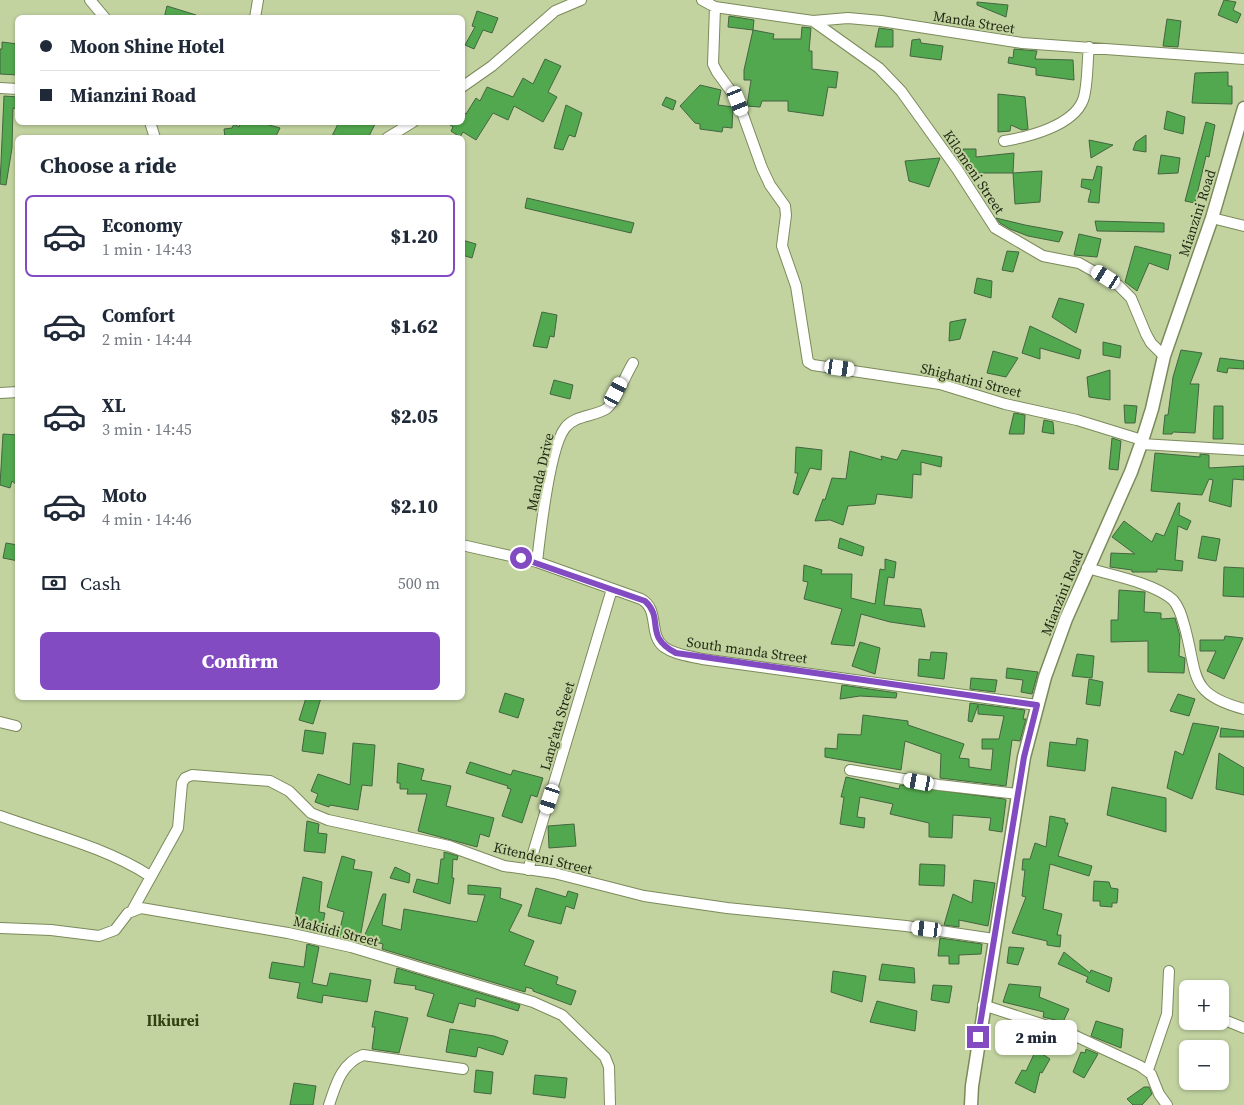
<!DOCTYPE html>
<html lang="en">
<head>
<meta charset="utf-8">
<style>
	:root { --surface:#fff; --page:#f6f6f7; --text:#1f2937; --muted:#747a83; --line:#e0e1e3; --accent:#834bc2 }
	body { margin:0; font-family:"Source Serif 4",serif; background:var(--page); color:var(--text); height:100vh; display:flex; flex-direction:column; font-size:19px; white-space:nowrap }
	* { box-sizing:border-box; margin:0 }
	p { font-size:16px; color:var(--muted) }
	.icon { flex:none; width:28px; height:28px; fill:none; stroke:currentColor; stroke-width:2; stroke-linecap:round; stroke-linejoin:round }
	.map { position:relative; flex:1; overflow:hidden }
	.sheet { position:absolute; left:15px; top:135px; width:450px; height:565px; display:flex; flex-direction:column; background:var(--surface); border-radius:8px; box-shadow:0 1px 4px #0004 }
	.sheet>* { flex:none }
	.banner { position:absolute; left:15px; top:15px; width:450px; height:110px; border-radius:8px; box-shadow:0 1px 4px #0004; display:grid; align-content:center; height:110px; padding:0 25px; background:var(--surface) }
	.controls { position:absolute; left:1179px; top:980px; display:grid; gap:10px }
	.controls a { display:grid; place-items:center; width:50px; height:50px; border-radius:8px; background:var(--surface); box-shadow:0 1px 4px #0004; font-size:25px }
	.end { position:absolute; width:22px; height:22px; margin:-11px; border:6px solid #834bc2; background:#fff; box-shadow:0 0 0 2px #fff }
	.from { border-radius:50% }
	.bubble { position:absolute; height:35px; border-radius:8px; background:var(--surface); box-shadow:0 1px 4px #0004; font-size:16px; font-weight:800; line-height:35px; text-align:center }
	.car { position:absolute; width:15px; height:30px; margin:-15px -8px; border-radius:6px; box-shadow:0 0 4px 1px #0007; background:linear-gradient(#fff 24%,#345 0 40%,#fff 0 76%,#345 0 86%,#fff 0) }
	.banner b { display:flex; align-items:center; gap:18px; height:48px; font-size:19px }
	.banner b+b { border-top:1px solid var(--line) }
	.banner i { width:12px; height:12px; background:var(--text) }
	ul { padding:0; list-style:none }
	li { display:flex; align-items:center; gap:15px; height:82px; margin:0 10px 8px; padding:0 15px; border:2px solid transparent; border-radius:8px }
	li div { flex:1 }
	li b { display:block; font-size:19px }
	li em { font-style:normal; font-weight:800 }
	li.on { border-color:var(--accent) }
	li>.icon { width:45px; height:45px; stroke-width:1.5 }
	h2 { padding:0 25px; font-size:22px; line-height:60px }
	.pay { display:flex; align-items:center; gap:12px; height:55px; padding:0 25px; font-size:19px }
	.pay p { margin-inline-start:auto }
	.action { display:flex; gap:10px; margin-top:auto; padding:10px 25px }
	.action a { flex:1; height:58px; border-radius:8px; background:var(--accent); color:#fff; font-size:20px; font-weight:800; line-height:58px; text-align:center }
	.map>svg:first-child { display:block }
	.building { fill:#52a84e; stroke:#436540 }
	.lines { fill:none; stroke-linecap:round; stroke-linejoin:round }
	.minor-casing { stroke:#7b8a5a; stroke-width:12 }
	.tertiary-casing { stroke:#7b8a5a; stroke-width:15 }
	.minor { stroke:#fff; stroke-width:10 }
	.tertiary { stroke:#fff; stroke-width:12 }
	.route { stroke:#834bc2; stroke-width:6 }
	.labels { text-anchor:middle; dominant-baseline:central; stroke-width:4; stroke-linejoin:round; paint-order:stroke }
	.street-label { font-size:14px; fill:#1f2511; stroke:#c2d3a0 }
	.neighbourhood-label { font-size:15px; font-weight:bold; fill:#334011; stroke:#c2d3a0 }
</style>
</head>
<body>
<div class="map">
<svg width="1244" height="1105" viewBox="0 0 1244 1105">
	<rect width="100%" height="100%" fill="#c2d3a0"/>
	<path class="building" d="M1224,0L1236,2L1233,10L1241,14L1237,23L1218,15Z
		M977,2L1008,5L1006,17L977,5Z
		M167,6L196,15L195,18H164Z
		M477,11L498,18L492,33L483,30L474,49L465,45L475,27L472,26Z
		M729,16L754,20L753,30L728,27Z
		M1167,19L1181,21L1178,47L1163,46Z
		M802,27L811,28L809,51H812V69L838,72L836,88L828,87L823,116L788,111V101H762L760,107L747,106L751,80H744V70L753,30L774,34L773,39H801Z
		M879,28L893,30V47H875Z
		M920,39L921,43L943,46L941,60L910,56L912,40Z
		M2,42L18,44V75L0,74V49H2Z
		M1014,49L1037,51L1035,59L1073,60L1074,80L1036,75V68L1008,63L1009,57L1013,58Z
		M545,59L561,66L548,92L557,97L543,122L514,106L508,120L493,113L476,140L463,132L460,137L451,131L453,127L446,122H462V111L466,114L476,98L480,101L487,87L513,97L523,78L533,84Z
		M1228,72V86H1232V104L1192,103L1195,73Z
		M700,85L721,90L718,105L733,107L732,128L723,127L722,132L700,129V124L695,123L680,106Z
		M998,94L1025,97L1028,129L1022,130L1011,125L1010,131L998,132Z
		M4,96L18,97V109L13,108L12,148L6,185L0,184Z
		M666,97L676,101L673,110L662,105Z
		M566,105L582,113L575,137L569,135L563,150L554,148Z
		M1167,111L1185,117L1183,134L1164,129Z
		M240,122H258L280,128L275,138H225L224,129L232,128L234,124L239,127Z
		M339,122H376L368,138H331Z
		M1206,122L1215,125L1209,157L1206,156L1195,203L1185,201Z
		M1146,135V152L1133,150L1136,142Z
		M1089,140L1113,145L1091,158Z
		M963,149H976V157L1014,153L1013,173H968L962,165Z
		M1161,155L1180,158L1178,173L1158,174Z
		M940,158L929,187L909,181L905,161Z
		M1097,166L1102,167L1099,203L1088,202L1091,190L1081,187L1082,179L1093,180Z
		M1042,171L1040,202L1015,204L1013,173Z
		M527,198L634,223L631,233L525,208Z
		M996,218L1025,225L1063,232L1059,242L1028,236L1010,229L1000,223Z
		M1095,221L1164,223V232L1097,231Z
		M1079,234L1101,239L1097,257L1074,255Z
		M462,240L476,244L472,258L462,255Z
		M1135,246L1171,255L1168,270L1149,263L1137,291L1125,282Z
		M1007,251L1019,252L1013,272L1002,270Z
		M977,278L992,281L991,298L974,293Z
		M1059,298L1084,304L1076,333L1052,317Z
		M542,312L557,315L554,337L550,336L547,348L533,346Z
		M966,319L960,339L949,341L950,322Z
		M1030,326L1081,350L1079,359L1040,348V359L1022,353Z
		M1103,342L1121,346L1120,358L1103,355Z
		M1181,350L1202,353L1190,384H1199L1195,433L1173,432L1172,434H1163L1165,415H1168L1173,377Z
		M993,351L1018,358L1006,377L987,373Z
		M1220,358L1244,361V369L1228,368L1227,373L1217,371Z
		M1110,370V400L1089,397L1087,377Z
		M554,380L573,385L570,399L550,394Z
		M1124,405L1137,406L1135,423H1125Z
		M1214,406H1223V439H1213Z
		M1014,413L1025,415L1024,434H1009Z
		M1044,420L1053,422L1054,434L1042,432Z
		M3,434L18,435V486L12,481L10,488L0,485Z
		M1112,438L1121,441L1118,470L1109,469Z
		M796,447L822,450L821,470L810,468L798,495L793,493L798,473H795Z
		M902,450L942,457L941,467L921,462V475L913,474L912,498L877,494L875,504L848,506L843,525L830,520L815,521L823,499L825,500L832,478L846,479L850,451L882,460L881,456L897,460Z
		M1155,453L1200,457V454L1209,455V468L1244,466V480L1233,479L1231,507L1209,501L1213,480L1209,479L1202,495L1151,491Z
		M1178,503H1180L1179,515L1191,521L1187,530L1178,526L1175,560L1183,561L1182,571L1157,569V572H1132V570L1110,567L1111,553L1135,554L1112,537L1124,521L1152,542L1156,533L1164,536Z
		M1202,536L1220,539L1216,561L1198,558Z
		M840,538L864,547L862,556L838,548Z
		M6,543L18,545V561L3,558Z
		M885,559L896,562L894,578L888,577L884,605L921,609L925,627L890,622L861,614L854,646L831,644L842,609L804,599L808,582L803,581L804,565L822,570L821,574H852L851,598L875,604L880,569L885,570Z
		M1224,567L1244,568V597L1223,596Z
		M1119,590L1145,592L1144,612L1161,613V619L1175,618L1180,636L1179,656L1185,658L1184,673L1148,672V641L1111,642V620H1118Z
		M1225,636L1243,638L1224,679L1207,671L1216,651H1200V640H1224Z
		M860,642L880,648L875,674L852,666Z
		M931,652L947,653L944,679L918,676L919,659L930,660Z
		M1077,654L1094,656L1092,678L1072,676Z
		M1007,668L1038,672L1032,694L1021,692L1023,680L1006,678Z
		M971,678L997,680L995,692L970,689Z
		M1089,679L1103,682L1100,706L1086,704Z
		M842,685L897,693L896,698L860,696L840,699Z
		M505,693L524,699L518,718L499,712Z
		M1178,694L1195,699L1189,716L1170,711Z
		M306,698H321L313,724L299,720Z
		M970,703L1025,710L1023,719H1026L1020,741L1012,740L1006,786L940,778L941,754L905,741L901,770L825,757V748L837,749L838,734L861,735L863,715L908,721V725L964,744L959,758L969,759V767L991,770L993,749H982V739H999L1004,716L978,714V705L972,722L968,721Z
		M1193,723L1219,727L1192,799L1167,788L1175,751L1183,755Z
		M1221,728L1244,731V737H1220Z
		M305,730L326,733L323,754L302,751Z
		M1077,738L1088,740L1085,771L1047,766L1050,742L1076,745Z
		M353,743L375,745L372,786L362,785L358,810L330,805L329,807L315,802L318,794L311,791L318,774L350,785Z
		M1219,753L1244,768V795L1216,789Z
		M470,762L511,775L513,770L543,778L537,797L531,795L522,823L502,816L511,789L507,788L508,786L466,773Z
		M398,763L424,769L421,780L451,786L446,806L494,818L489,837L480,834L477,847L418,831L427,794H407L408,789H400V783H397Z
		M846,777L899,789L900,785L1004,799L1006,800L1002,832L989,830L991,818L953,815L952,838L929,837V823L890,814L893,804L860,797L857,817L865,818L864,828L840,824L844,797H841Z
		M1112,787L1166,798V832L1107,815Z
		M1050,816L1065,819V823H1068L1058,856L1092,866L1089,876L1050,864L1043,909L1062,914L1057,935H1061L1060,947L1047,945V941L1012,933L1026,897L1022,896L1025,870H1022L1023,859H1030L1035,843L1046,847Z
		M307,821L319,824L318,833L327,834L325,853L304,851Z
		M574,824L576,846L549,848L548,826Z
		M444,852L458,856L457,860L453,859L452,878H454L450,904L413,892L417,879L438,884L441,859H444Z
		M342,856L355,860L353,869L372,872L360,938H357V941L338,937L344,912L327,907Z
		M920,864L945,865L944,886L919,885Z
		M395,867L410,874L409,883L390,878Z
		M303,877L322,882L319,912L325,913L321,933L309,931L310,924L294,922Z
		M974,880L995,883L988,926L959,920V927L944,925L953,894L972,903Z
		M1094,881L1109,882L1111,888L1118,889L1117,903H1112V907L1100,906V901H1093Z
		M468,885L501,888L500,898L522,905L509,931L534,941L524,965L558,977L556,984L576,991L571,1005L533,991V989L526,987L525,992L382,949L383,944L363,939L383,894H386L382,925L401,930L404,909L477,922L485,895L468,894Z
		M536,888L566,897L568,891L578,894L574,909L566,906L561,924L528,916Z
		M940,938L982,944L981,954L959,955V964H949V956H938Z
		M307,944L319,947L312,983L327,986L330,973L371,980L367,1002L323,995L322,1003L297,998L300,983L269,978L272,962L304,967Z
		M1009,947L1024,948L1018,965L1007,963Z
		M1064,952L1090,973L1091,970L1112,978L1109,992L1086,982L1088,977L1058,964Z
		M882,964L914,968L915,983L879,980Z
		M397,968L520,1005L518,1011L476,998L475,1007L459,1003L453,1023L427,1016L434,994L415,989L416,986L394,983Z
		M833,971L866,976L862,1002L831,992Z
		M1009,984L1041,987L1039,997L1069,1009L1063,1022L1043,1017L1044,1012L1003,1002Z
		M933,985L952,986L949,1003L931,1000Z
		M877,1001L917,1011L915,1031L870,1022Z
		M375,1011L408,1018L399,1053L372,1049L375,1027H372Z
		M1096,1021L1123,1029L1121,1048L1091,1036Z
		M450,1029L494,1036L508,1041L503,1055L478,1047L476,1057L446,1052Z
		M1086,1049L1098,1054L1084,1078L1073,1072L1081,1052L1085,1053Z
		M1036,1050L1050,1059L1042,1073L1040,1072L1035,1093L1015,1083L1022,1070L1026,1071Z
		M476,1070L493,1072L491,1094L474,1092Z
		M535,1075L567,1078L565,1098L533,1094Z
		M294,1083L316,1086L313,1105H290Z
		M1144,1087H1149L1152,1094L1142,1105H1133L1127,1099Z"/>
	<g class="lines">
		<defs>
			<path id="minor" d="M90,0L105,18
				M702,0L715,7L813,21L848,18L881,21L1022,43L1244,59
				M715,7L713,64L717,72L738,101L762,168L770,185L785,206L786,215L782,246L796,286L808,362L813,365L940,384L1005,404L1077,420L1142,440
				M255,18L258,0
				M813,21L879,68L901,91L957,169L995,228L1043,256L1079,263L1118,285L1131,298L1146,334L1151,343L1164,356
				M462,87L492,66L555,11L581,0
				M0,88L18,89
				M150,122L155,138
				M387,138L413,122
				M1004,141C1028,137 1073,126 1083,100C1088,87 1087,61 1089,47
				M1212,218L1244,226
				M0,393L18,392
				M1141,444L1244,450
				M462,545L537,562L641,599C660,609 648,635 664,647C675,655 690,656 702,659L1037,705
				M537,562C540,535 550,447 565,428C575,415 593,417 606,409C615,403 626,374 633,363
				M1087,568C1111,575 1154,583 1173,600C1180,608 1182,618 1185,628C1198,676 1188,694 1244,709
				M0,722L16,726
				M850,770L939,785L1018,794
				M0,816C50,834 105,847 150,876
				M528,870L612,589
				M133,909L178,828L182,783L185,778L192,775L270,781L289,791L311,813L328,820L449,846L504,866L554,873L644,896L727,908L906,926L994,939
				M0,928L51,930L99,936L115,930L128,913L141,908L288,933L351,947L533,1002L562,1015L605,1057L609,1067L610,1105
				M983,1005L1069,1033L1140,1066L1151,1074L1159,1094L1167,1105
				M1227,1021L1244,1028
				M1148,1070L1167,1014L1169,971
				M329,1105C336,1084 341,1064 363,1055L463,1069"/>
			<path id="tertiary" d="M971,1105L972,1086L1024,757L1045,677L1066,619L1131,472L1141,444L1152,409L1164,356L1212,218L1244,108"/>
		</defs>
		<use href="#minor" class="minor-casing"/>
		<use href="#tertiary" class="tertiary-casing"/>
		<use href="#minor" class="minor"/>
		<use href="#tertiary" class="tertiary"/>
	</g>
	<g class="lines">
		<path class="route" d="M521,558L645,601C665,619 643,636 676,653L1037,705L1024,757L978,1037"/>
	</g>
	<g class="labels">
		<g class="street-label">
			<text transform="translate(974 22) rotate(9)">Manda Street</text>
			<text transform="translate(974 172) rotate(56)">Kilomeni Street</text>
			<text transform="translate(1197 213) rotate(-72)">Mianzini Road</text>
			<text transform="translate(971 380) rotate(14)">Shighatini Street</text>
			<text transform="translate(540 472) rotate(-77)">Manda Drive</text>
			<text transform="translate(1062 593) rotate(-68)">Mianzini Road</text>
			<text transform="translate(747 650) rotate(8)">South manda Street</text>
			<text transform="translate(557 726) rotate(-74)">Lang'ata Street</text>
			<text transform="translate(543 858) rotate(13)">Kitendeni Street</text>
			<text transform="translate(336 931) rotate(14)">Makiidi Street</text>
		</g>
		<g class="neighbourhood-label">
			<text x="173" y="1020">Ilkiurei</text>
		</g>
	</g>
</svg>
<div class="controls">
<a>+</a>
<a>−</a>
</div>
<i class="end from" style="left:521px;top:558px"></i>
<i class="end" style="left:978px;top:1037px"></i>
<div class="bubble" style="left:995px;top:1020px;width:82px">2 min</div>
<i class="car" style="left:738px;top:101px;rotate:158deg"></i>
<i class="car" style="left:1106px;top:277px;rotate:302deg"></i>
<i class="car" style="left:840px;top:368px;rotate:98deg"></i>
<i class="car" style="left:616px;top:392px;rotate:28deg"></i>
<i class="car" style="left:919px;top:782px;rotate:280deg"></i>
<i class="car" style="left:550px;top:799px;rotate:198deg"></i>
<i class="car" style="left:927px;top:929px;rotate:277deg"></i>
<div class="banner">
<b><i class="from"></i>Moon Shine Hotel</b>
<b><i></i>Mianzini Road</b>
</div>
<section class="sheet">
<h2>Choose a ride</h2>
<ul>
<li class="on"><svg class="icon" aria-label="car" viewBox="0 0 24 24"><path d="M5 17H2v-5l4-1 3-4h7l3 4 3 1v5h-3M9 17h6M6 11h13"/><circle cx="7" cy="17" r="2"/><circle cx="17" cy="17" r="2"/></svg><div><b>Economy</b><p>1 min · 14:43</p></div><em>$1.20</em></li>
<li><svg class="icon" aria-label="car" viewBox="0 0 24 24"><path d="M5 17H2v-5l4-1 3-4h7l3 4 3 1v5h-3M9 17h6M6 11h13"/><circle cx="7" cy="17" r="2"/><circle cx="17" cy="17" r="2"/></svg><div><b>Comfort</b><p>2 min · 14:44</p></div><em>$1.62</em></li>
<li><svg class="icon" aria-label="car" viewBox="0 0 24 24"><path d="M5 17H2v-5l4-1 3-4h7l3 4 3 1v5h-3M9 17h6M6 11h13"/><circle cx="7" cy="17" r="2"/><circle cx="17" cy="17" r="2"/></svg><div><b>XL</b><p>3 min · 14:45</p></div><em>$2.05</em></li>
<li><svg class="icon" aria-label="car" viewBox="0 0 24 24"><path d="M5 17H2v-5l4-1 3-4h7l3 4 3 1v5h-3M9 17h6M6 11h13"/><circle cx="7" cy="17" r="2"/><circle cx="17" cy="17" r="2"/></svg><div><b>Moto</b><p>4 min · 14:46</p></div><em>$2.10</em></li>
</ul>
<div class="pay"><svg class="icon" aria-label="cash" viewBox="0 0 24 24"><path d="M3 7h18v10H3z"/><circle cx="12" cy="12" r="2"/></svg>Cash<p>500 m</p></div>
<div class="action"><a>Confirm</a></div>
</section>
</div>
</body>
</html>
